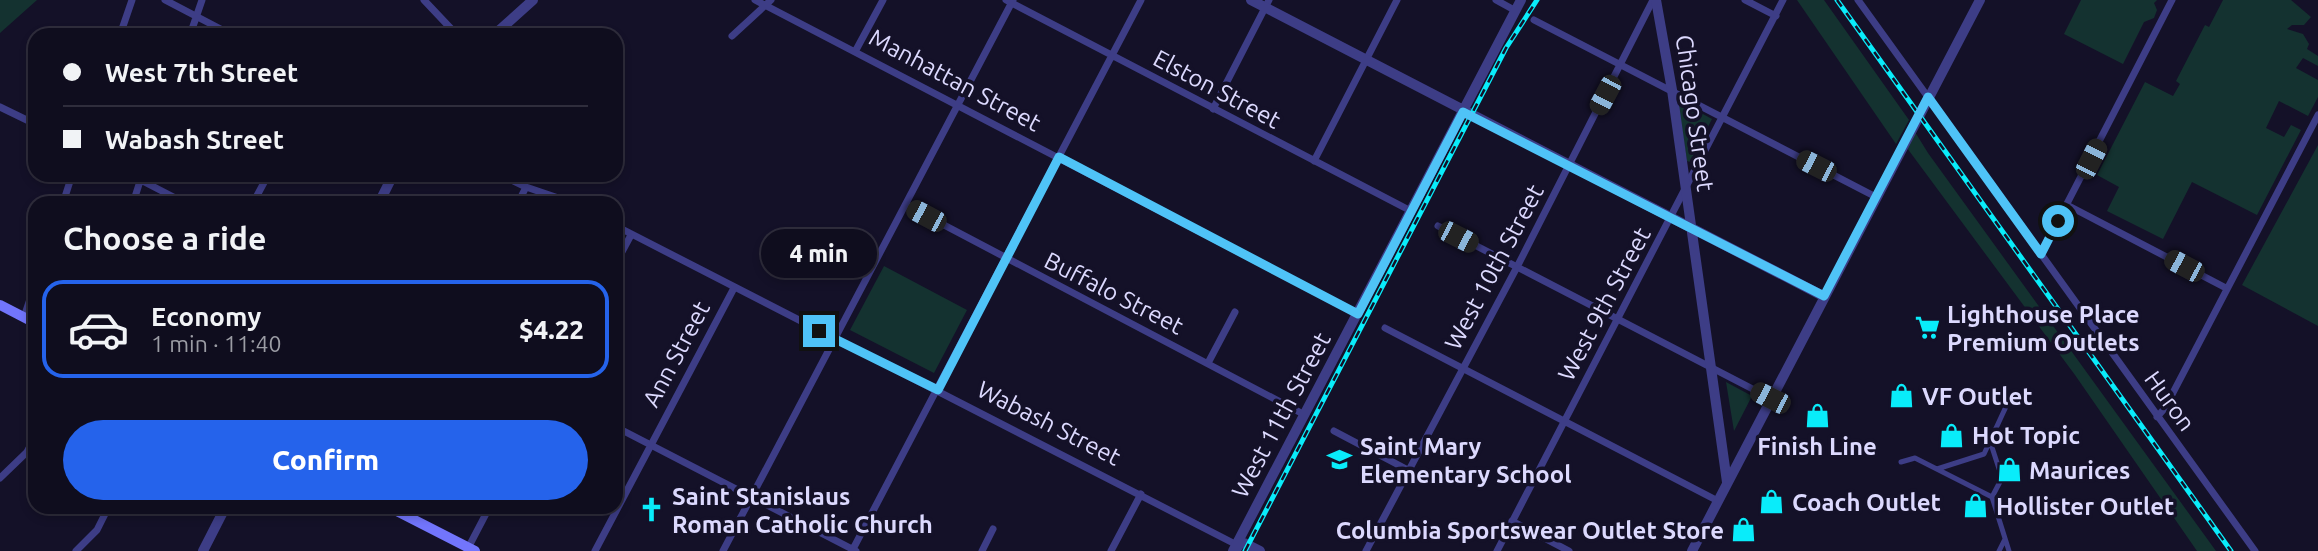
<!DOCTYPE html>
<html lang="en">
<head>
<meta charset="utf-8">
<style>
	:root { --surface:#0f0d1e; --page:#1d1b2b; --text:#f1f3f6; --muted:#9b9ca4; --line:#2f2d3c; --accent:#2563eb }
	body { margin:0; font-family:Ubuntu,sans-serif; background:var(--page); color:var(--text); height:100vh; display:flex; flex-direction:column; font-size:26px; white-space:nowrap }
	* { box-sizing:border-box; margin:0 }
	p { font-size:23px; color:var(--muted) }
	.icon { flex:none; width:38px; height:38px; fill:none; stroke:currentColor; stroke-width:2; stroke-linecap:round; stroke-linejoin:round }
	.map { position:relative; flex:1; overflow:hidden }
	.details { position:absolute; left:28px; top:196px; width:595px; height:318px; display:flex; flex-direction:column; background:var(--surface); border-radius:21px; box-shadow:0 4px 10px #0003,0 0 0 2px var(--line) }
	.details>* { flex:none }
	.top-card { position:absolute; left:28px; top:28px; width:595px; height:154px; border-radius:21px; box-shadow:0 4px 10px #0003,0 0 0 2px var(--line); display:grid; align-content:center; height:154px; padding:0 35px; background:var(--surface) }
	.end { position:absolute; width:32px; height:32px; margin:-16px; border:9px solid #4fc3f7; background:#111; box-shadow:0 0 0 4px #111 }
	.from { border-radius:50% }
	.bubble { position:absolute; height:49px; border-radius:24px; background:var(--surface); box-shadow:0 4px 10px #0003,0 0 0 2px var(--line); font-size:23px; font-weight:800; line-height:49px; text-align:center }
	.car { position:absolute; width:21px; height:42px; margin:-21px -10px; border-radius:9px; box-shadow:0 0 5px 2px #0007; background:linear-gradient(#222 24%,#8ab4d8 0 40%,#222 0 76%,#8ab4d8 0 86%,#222 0) }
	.top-card b { display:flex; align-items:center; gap:24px; height:66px; font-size:26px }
	.top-card b+b { border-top:2px solid var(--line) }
	.top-card i { width:18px; height:18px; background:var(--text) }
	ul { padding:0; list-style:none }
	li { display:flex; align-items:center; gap:21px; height:98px; margin:0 14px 10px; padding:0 21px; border:4px solid transparent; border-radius:21px }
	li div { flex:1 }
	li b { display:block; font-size:26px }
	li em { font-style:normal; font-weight:800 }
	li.selected { border-color:var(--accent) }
	li>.icon { width:63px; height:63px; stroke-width:1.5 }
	h2 { padding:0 35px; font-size:32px; line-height:84px }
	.button { display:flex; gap:14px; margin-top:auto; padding:14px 35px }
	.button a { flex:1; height:80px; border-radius:42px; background:var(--accent); color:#fff; font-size:28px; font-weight:800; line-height:80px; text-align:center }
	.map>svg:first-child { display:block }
	.green { fill:#143230 }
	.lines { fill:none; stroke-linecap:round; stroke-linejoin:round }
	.pedestrian { stroke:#3d3d86; stroke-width:5 }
	.minor { stroke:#3d3d86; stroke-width:7 }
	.tertiary { stroke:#3d3d86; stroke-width:10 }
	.secondary { stroke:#7275fc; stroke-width:10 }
	.rail-casing { stroke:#09ecfa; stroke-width:5 }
	.rail { stroke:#141128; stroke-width:2.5; stroke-dasharray:8; stroke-linecap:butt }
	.route { stroke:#4fc3f7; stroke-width:9 }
	.labels { text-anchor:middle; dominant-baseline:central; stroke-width:7; stroke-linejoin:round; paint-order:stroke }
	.street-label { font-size:24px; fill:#dcd9fe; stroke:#141128 }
	.poi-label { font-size:24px; font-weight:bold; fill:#dcd9fe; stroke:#141128; text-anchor:start }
</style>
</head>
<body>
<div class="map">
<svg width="2318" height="551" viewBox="0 0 2318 551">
	<rect width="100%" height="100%" fill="#141128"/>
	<path class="green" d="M0,0H37L0,33Z
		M1797,0H1824L1909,120L1896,144Z
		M2081,0H2157L2154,3L2157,10L2154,18L2144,22L2123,64L2064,34Z
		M2223,0H2291L2311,17L2304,25H2292L2287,29L2303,34L2309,44L2307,49L2318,56V66L2303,58L2296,68L2318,80V97L2308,116L2279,101L2266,128L2284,137L2291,125L2301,130L2257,215L2192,182L2163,239L2107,211L2119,187L2097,175L2145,82L2173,96L2180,84L2176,81L2205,25L2209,27Z
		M1681,102L1712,119L1690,162L1687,161L1678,105Z
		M1915,132L1928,153L2216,551H2197L2075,375L1907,148Z
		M2318,145V326L2242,285Z
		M884,266L967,310L934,373L850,330Z
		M1726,382L1752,396L1734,431Z"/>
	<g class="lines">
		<path class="pedestrian" d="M1990,441L2002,478L1992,497
			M1901,462L1915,458L1992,497L2009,551
			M1937,469L1984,454L2010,398
			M1999,551L2005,539"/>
		<path class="minor" d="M165,0L232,35
			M424,0L457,35
			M755,0L1358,314
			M1006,0L1411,211
			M1496,0L1516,11
			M1745,0L1776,16
			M1858,0L2255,551
			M1534,20L1876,197
			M120,35L132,0
			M190,35L202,0
			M732,36L771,0
			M856,50L883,0
			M0,107L35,124
			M1213,109L1269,0
			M1314,161L1397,0
			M131,175L185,203
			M501,175L526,187L573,203
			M63,203L72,175
			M133,203L142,175
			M253,203L268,175
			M518,203L526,187
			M906,205L1305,415
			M2067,205L2226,288
			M616,226L1237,545
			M1438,226L1770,398
			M2041,254L2172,0
			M616,263L631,235
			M24,317L35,284
			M1385,328L1718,501
			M1208,363L1235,312
			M2157,417L2165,408L2318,115
			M616,427L856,551
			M1334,431L1408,470
			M0,478L27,452L35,437
			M1512,521L1569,551
			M467,550L489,508
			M76,551L97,530L108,508
			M595,551L734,288
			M723,551L1013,0
			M852,551L1141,0
			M982,551L993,529
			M1111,551L1141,494
			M1366,551L1517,267L1653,0
			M1497,551L1783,0"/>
		<path class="tertiary" d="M1251,0L1823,296
			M1656,0L1672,90L1727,482
			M494,35L533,0
			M379,203L393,175
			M1238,547L1237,545L1244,543L1260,551
			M203,551L225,508
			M1233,551L1521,0
			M1692,551L1980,0"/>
		<path class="secondary" d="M0,305L35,323
			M391,508L475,551"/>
		<defs>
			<path id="rail" d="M1837,0L2231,551
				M1245,551L1506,48L1537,0"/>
		</defs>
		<use href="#rail" class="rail-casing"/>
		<use href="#rail" class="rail"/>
	</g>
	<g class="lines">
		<path class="route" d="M819,331L938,390L1059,157L1358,314L1463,112L1824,296L1928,97L2041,254L2058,221"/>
	</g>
	<defs>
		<symbol id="supermarket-bare" viewBox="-9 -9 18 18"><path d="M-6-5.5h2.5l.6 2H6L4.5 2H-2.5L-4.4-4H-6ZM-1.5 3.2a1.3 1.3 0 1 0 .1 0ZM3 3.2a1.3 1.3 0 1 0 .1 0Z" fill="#09ecfa" stroke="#141128" stroke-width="2.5" paint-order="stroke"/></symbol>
		<symbol id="shop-bare" viewBox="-9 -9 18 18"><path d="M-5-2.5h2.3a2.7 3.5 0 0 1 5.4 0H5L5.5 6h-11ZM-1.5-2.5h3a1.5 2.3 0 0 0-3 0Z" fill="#09ecfa" stroke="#141128" stroke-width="2.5" paint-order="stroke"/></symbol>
		<symbol id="school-bare" viewBox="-9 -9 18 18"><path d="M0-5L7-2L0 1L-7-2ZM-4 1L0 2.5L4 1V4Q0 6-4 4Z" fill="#09ecfa" stroke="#141128" stroke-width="2.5" paint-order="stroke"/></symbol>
		<symbol id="church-bare" viewBox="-9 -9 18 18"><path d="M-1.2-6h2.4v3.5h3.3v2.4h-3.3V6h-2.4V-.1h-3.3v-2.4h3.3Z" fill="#09ecfa" stroke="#141128" stroke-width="2.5" paint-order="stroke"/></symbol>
	</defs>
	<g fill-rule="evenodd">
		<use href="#supermarket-bare" x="1910" y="310" width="35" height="35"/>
		<use href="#shop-bare" x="1884" y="378" width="35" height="35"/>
		<use href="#shop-bare" x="1800" y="398" width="35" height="35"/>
		<use href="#shop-bare" x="1934" y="418" width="35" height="35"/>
		<use href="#school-bare" x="1322" y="442" width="35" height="35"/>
		<use href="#shop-bare" x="1992" y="452" width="35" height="35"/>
		<use href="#shop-bare" x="1754" y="484" width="35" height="35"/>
		<use href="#shop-bare" x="1958" y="488" width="35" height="35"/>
		<use href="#church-bare" x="634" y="492" width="35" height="35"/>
		<use href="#shop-bare" x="1726" y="512" width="35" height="35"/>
	</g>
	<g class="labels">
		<g class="street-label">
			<text transform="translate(955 80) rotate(28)">Manhattan Street</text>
			<text transform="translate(1217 89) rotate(28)">Elston Street</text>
			<text transform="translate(1695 113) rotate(82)">Chicago Street</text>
			<text transform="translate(1494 267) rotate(-62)">West 10th Street</text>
			<text transform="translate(1114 293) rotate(27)">Buffalo Street</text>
			<text transform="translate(1604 304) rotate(-62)">West 9th Street</text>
			<text transform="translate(676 354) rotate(-62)">Ann Street</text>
			<text transform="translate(2170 401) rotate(54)">Huron</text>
			<text transform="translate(1281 415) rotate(-62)">West 11th Street</text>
			<text transform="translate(1049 423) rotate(27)">Wabash Street</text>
		</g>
		<g class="poi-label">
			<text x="1947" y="314">Lighthouse Place<tspan x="1947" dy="28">Premium Outlets</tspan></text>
			<text x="1922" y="396">VF Outlet</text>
			<text x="1972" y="435">Hot Topic</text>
			<text x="1360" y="446">Saint Mary<tspan x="1360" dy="28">Elementary School</tspan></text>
			<text x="1817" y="446" text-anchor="middle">Finish Line</text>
			<text x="2029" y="470">Maurices</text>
			<text x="672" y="496">Saint Stanislaus<tspan x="672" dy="28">Roman Catholic Church</tspan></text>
			<text x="1792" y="502">Coach Outlet</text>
			<text x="1996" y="506">Hollister Outlet</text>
			<text x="1724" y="530" text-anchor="end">Columbia Sportswear Outlet Store</text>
		</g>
	</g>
</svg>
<i class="end from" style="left:2058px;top:221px"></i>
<i class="end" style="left:819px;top:331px"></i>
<div class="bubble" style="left:761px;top:229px;width:116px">4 min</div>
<i class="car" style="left:1605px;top:95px;rotate:208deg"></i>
<i class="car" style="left:2091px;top:159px;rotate:27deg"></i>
<i class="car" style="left:1816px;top:166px;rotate:297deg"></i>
<i class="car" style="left:926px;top:216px;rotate:298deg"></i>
<i class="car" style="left:1458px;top:237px;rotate:117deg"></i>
<i class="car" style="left:2184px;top:266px;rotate:298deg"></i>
<i class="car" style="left:1770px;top:398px;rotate:297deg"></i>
<div class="top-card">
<b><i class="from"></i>West 7th Street</b>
<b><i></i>Wabash Street</b>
</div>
<section class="details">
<h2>Choose a ride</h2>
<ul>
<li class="selected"><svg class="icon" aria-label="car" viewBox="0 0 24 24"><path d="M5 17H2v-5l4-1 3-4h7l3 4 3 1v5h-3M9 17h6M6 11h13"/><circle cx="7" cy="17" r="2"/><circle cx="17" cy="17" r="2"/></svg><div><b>Economy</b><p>1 min · 11:40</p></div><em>$4.22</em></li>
</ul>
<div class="button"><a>Confirm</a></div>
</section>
</div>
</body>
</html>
